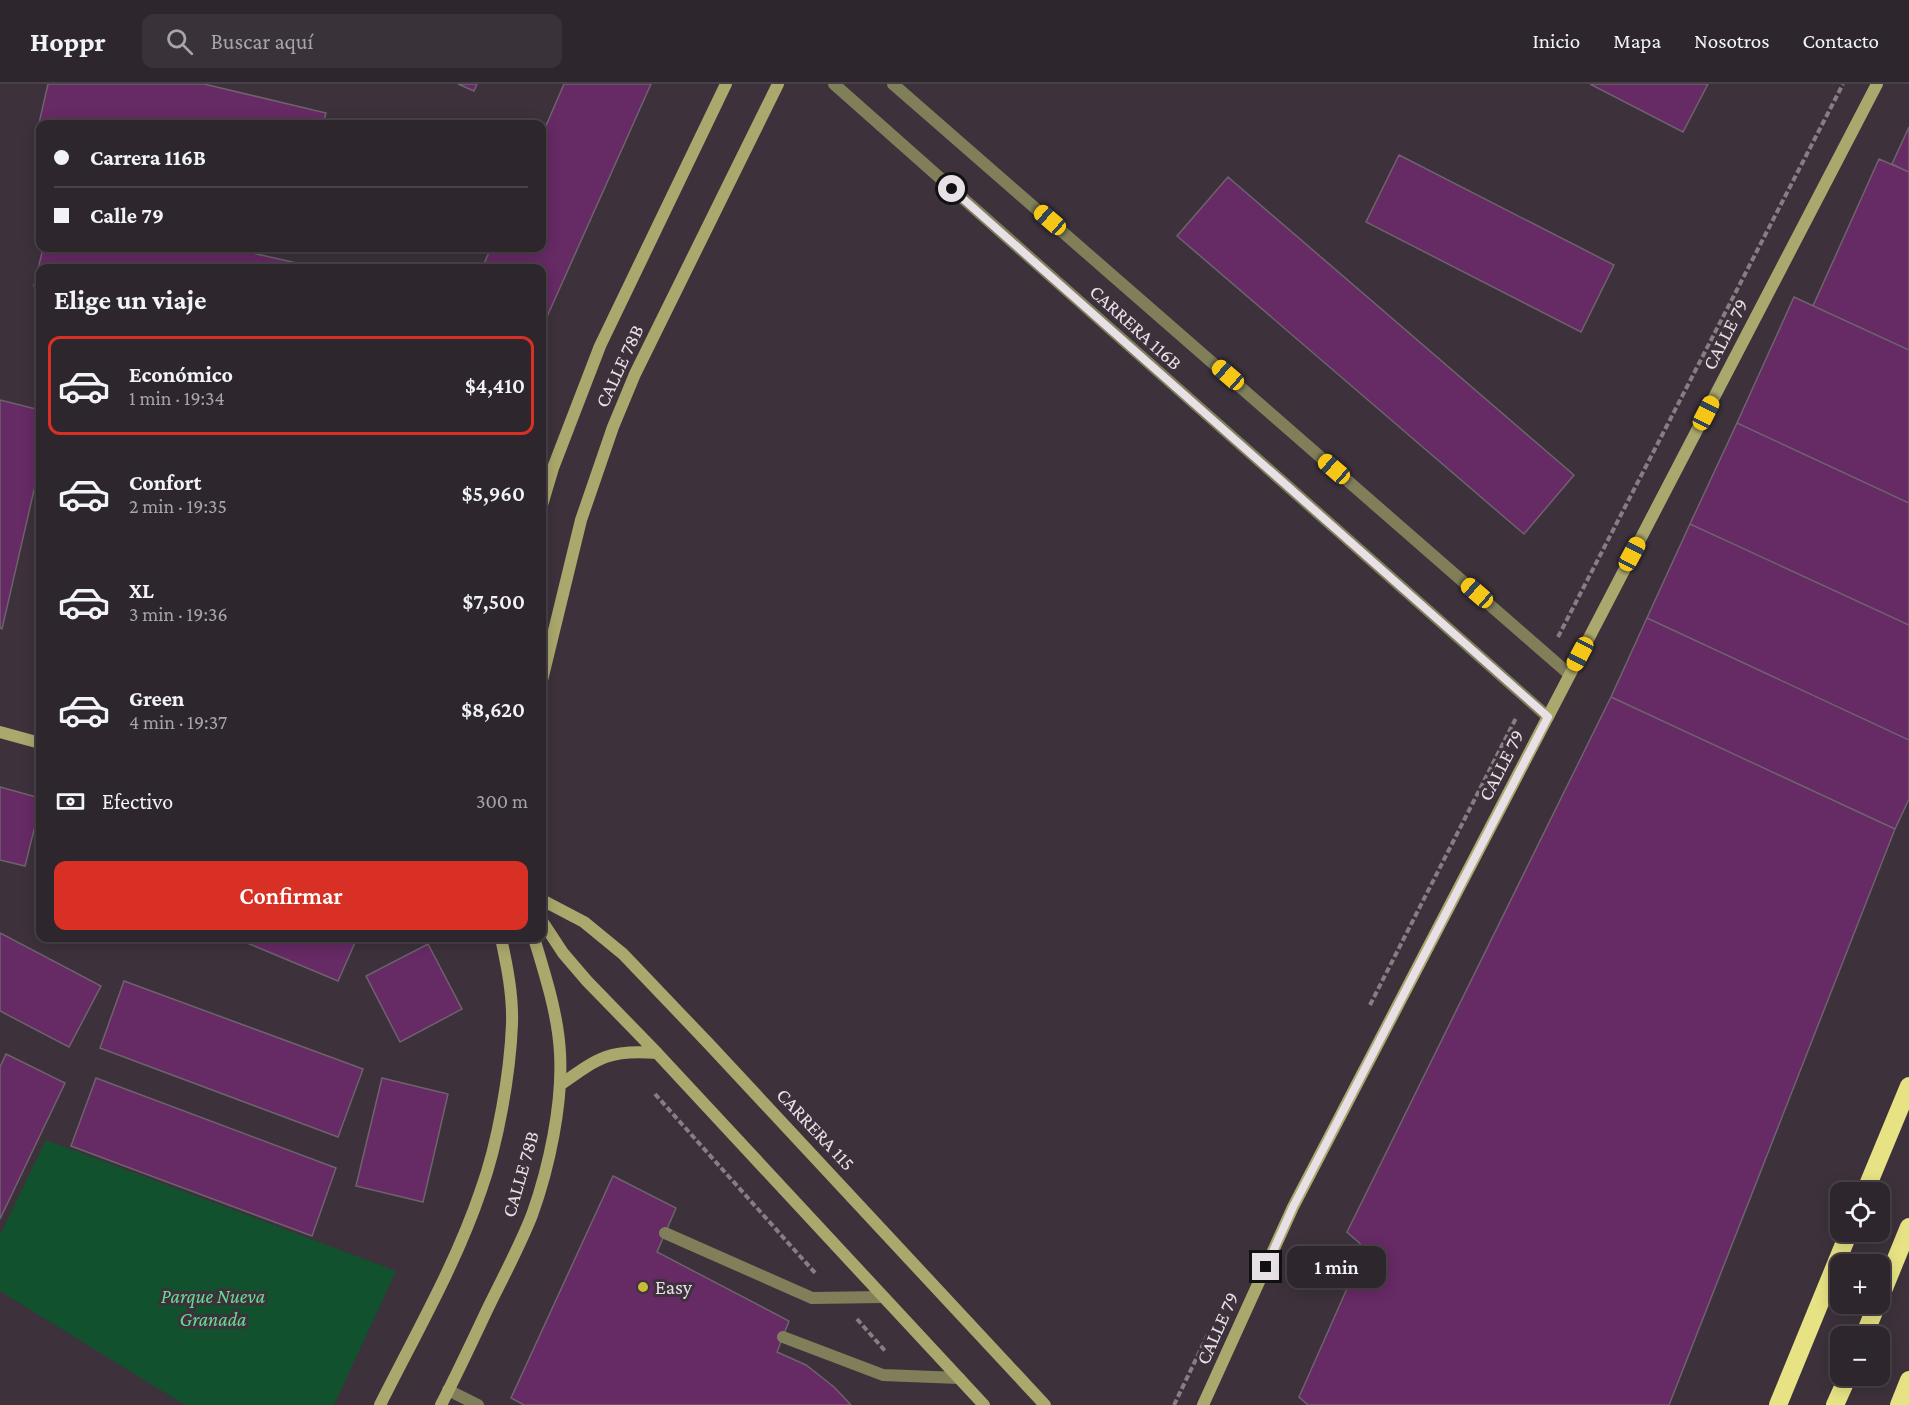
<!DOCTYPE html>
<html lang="es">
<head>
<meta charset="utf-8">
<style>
	:root { --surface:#2e262d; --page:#3a3239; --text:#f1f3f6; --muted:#a7a5aa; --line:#494349; --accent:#d93025 }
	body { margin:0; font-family:"Crimson Pro",serif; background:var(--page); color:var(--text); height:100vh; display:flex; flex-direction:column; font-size:22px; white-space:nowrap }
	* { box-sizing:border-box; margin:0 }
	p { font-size:20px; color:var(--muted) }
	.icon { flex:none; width:33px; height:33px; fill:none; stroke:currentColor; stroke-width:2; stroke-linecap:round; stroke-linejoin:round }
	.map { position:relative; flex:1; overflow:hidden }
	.panel { position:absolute; left:36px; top:180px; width:510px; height:678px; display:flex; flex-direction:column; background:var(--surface); border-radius:12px; box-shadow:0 3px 15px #0003,0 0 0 2px var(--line) }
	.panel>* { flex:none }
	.banner { position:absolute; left:36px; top:36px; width:510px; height:132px; border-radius:12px; box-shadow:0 3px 15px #0003,0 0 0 2px var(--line); display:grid; align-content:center; height:132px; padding:0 18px; background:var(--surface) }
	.fabs { position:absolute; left:1830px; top:1098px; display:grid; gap:12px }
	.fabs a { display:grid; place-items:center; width:60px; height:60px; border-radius:12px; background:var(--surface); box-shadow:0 3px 15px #0003,0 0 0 2px var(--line); font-size:30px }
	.end { position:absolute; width:27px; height:27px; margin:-14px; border:8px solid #e7e0e6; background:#111; box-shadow:0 0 0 3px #111 }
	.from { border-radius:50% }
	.bubble { position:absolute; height:42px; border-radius:12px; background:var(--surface); box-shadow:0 3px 15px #0003,0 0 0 2px var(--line); font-size:20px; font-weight:600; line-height:42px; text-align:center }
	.car { position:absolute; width:18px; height:36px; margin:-18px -9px; border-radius:8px; box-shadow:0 0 4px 2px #0007; background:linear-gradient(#f5c518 24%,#345 0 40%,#f5c518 0 76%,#345 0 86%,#f5c518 0) }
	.banner b { display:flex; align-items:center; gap:21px; height:57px; font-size:22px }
	.banner b+b { border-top:2px solid var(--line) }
	.banner i { width:15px; height:15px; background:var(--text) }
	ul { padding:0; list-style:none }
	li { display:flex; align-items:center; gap:18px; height:99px; margin:0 12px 9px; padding:0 6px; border:3px solid transparent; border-radius:12px }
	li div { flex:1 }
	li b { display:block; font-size:22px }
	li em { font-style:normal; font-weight:600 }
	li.current { border-color:var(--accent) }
	li>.icon { width:54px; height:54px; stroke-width:1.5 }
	h2 { padding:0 18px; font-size:27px; line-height:72px }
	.pay { display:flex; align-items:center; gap:15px; height:66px; padding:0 18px; font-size:22px }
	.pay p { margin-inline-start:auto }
	.action { display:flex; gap:12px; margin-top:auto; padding:12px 18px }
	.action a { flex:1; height:69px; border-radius:12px; background:var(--accent); color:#fff; font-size:24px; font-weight:600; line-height:69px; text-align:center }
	header { display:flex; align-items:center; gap:36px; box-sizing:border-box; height:84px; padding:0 30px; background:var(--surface); border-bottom:2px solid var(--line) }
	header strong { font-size:28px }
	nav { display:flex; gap:33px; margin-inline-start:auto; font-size:21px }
	.search { width:420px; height:54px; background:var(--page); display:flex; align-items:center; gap:15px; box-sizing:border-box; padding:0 21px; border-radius:12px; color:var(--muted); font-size:22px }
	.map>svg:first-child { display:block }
	.green { fill:#12512d }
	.building { fill:#662a65; stroke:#6e626d; stroke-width:1.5 }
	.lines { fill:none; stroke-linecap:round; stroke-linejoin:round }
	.path { stroke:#867d85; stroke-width:4; stroke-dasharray:6 3; stroke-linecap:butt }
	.lane { stroke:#807f5a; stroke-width:12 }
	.street { stroke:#807f5a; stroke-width:12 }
	.secondary { stroke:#aaa86c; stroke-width:12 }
	.highway { stroke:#e7e384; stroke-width:18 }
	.route { stroke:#e7e0e6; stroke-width:8 }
	.poi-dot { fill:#c8bb3b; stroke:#3d323c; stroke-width:2 }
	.labels { text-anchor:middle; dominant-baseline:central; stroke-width:6; stroke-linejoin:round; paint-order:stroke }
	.street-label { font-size:20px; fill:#e7e0e6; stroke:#3d323c }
	.poi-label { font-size:20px; fill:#e7e0e6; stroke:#3d323c; text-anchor:start }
	.park-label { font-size:20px; font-style:italic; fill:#67da92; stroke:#3d323c }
</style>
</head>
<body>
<header>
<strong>Hoppr</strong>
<div class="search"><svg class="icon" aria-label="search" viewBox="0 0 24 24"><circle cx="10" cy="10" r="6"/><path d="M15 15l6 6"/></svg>Buscar aquí</div>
<nav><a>Inicio</a><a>Mapa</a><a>Nosotros</a><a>Contacto</a></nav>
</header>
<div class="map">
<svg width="1909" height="1321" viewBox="0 0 1909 1321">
	<rect width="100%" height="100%" fill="#3d323c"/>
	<path class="green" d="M46,1056L396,1187L334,1321H185L0,1207V1151Z"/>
	<path class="building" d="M48,0H204L326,29L323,40H40V49L37,48Z
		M458,0H477L474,7Z
		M564,0H651L542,244V184H482L491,164H542V51Z
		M1590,0H1708L1683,48Z
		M1909,43V88L1892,80Z
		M1399,71L1614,181L1581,248L1366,138Z
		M1879,75L1909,88V266L1813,222Z
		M1228,93L1574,391L1524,450L1177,152Z
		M43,164H230L319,184H40V203L34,202Z
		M1794,213L1909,266V419L1737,339Z
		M0,316L40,326V380L2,545L0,544Z
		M1737,339L1909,419V541L1690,440Z
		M1690,440L1909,541V656L1647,534Z
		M1647,534L1909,656V715L1895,745L1611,613Z
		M1611,613L1895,745L1669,1321H1308L1299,1313L1365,1164L1347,1148Z
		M0,703L40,714V722L25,782L0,776Z
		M0,849L101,902L69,963L0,927Z
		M235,854H357L338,897Z
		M428,860L462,925L400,958L366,892Z
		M124,897L363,985L338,1053L100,964Z
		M6,970L65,999L0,1135V983Z
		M96,994L336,1084L312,1152L71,1062Z
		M382,994L448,1010L423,1118L356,1102Z
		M613,1092L676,1124L657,1168L789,1237L777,1268L806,1281L834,1303L851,1321H524L511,1314Z"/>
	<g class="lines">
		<path class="path" d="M1558,553L1843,0
			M1370,921L1516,634
			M655,1010L816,1190
			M857,1235L886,1268
			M1174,1321L1209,1248"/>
		<path class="lane" d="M665,1149L812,1214L883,1213
			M783,1253L883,1291L959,1294
			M448,1306L478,1321"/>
		<path class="street" d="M834,0L1548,633
			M893,0L1569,590"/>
		<path class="secondary" d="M542,421L553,384L600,262L726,0
			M542,596L581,436L613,343L635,290L778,0
			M0,648L40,659
			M542,816L584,838L623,870L708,959L1045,1321
			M542,837L563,869L587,897L657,969L984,1321
			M560,1001C598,974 609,965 657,969
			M380,1321C415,1251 456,1180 481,1106C498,1059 510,990 512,940C513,911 507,882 501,854
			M441,1321C457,1290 472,1258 487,1226C502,1195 519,1164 532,1131C549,1084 563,1019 560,969C558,930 545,891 534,854
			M1203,1321L1293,1123L1877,0"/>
		<path class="highway" d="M1865,1108L1909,1002
			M1880,1214L1909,1143
			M1864,1252L1877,1220
			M1778,1321L1849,1148
			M1835,1321L1848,1292
			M1899,1321L1909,1296"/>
	</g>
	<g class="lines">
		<path class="route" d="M952,105L1548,633L1293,1123L1266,1183"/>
	</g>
	<circle class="poi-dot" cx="643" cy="1203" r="6"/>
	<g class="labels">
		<g class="street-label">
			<text transform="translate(1136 243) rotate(42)">CARRERA 116B</text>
			<text transform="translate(1725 250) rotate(-63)">CALLE 79</text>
			<text transform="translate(619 282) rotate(-65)">CALLE 78B</text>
			<text transform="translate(1501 681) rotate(-63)">CALLE 79</text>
			<text transform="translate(816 1045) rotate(47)">CARRERA 115</text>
			<text transform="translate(520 1090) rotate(-74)">CALLE 78B</text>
			<text transform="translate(1217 1244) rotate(-66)">CALLE 79</text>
		</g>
		<g class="poi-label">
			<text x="655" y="1203">Easy</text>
		</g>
		<g class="park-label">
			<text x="213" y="1212">Parque Nueva<tspan x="213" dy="23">Granada</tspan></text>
		</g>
	</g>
</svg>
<div class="fabs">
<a><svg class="icon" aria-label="locate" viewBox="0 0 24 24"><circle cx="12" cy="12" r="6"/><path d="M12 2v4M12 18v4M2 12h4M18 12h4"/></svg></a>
<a>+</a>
<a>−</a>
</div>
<i class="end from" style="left:952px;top:105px"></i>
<i class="end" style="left:1266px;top:1183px"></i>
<div class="bubble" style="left:1287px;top:1162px;width:99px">1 min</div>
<i class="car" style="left:1050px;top:136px;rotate:311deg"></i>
<i class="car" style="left:1228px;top:291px;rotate:311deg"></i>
<i class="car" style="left:1706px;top:329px;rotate:27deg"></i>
<i class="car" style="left:1334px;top:385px;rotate:311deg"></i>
<i class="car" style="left:1632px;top:470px;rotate:28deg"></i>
<i class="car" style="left:1477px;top:509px;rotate:311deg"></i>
<i class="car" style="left:1580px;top:570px;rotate:208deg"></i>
<div class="banner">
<b><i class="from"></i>Carrera 116B</b>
<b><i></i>Calle 79</b>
</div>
<section class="panel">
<h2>Elige un viaje</h2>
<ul>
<li class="current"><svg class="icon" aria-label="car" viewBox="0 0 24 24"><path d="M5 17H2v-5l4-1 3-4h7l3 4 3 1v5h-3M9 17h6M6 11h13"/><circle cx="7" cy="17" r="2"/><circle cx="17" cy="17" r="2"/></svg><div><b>Económico</b><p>1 min · 19:34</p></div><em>$4,410</em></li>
<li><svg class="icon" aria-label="car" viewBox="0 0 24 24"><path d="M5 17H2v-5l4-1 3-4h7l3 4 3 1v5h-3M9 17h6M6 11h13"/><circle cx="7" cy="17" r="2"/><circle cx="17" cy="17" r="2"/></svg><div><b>Confort</b><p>2 min · 19:35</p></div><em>$5,960</em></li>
<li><svg class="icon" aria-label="car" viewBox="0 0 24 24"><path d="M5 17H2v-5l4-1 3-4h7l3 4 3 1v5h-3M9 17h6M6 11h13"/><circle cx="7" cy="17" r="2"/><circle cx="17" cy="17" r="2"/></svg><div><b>XL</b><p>3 min · 19:36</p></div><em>$7,500</em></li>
<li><svg class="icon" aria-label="car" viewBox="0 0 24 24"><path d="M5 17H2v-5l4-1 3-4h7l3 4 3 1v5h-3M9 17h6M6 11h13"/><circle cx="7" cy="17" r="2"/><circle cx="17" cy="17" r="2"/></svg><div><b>Green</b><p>4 min · 19:37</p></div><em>$8,620</em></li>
</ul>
<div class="pay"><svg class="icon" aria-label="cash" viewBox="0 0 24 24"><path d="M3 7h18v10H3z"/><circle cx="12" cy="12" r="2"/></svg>Efectivo<p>300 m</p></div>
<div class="action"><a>Confirmar</a></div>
</section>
</div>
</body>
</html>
